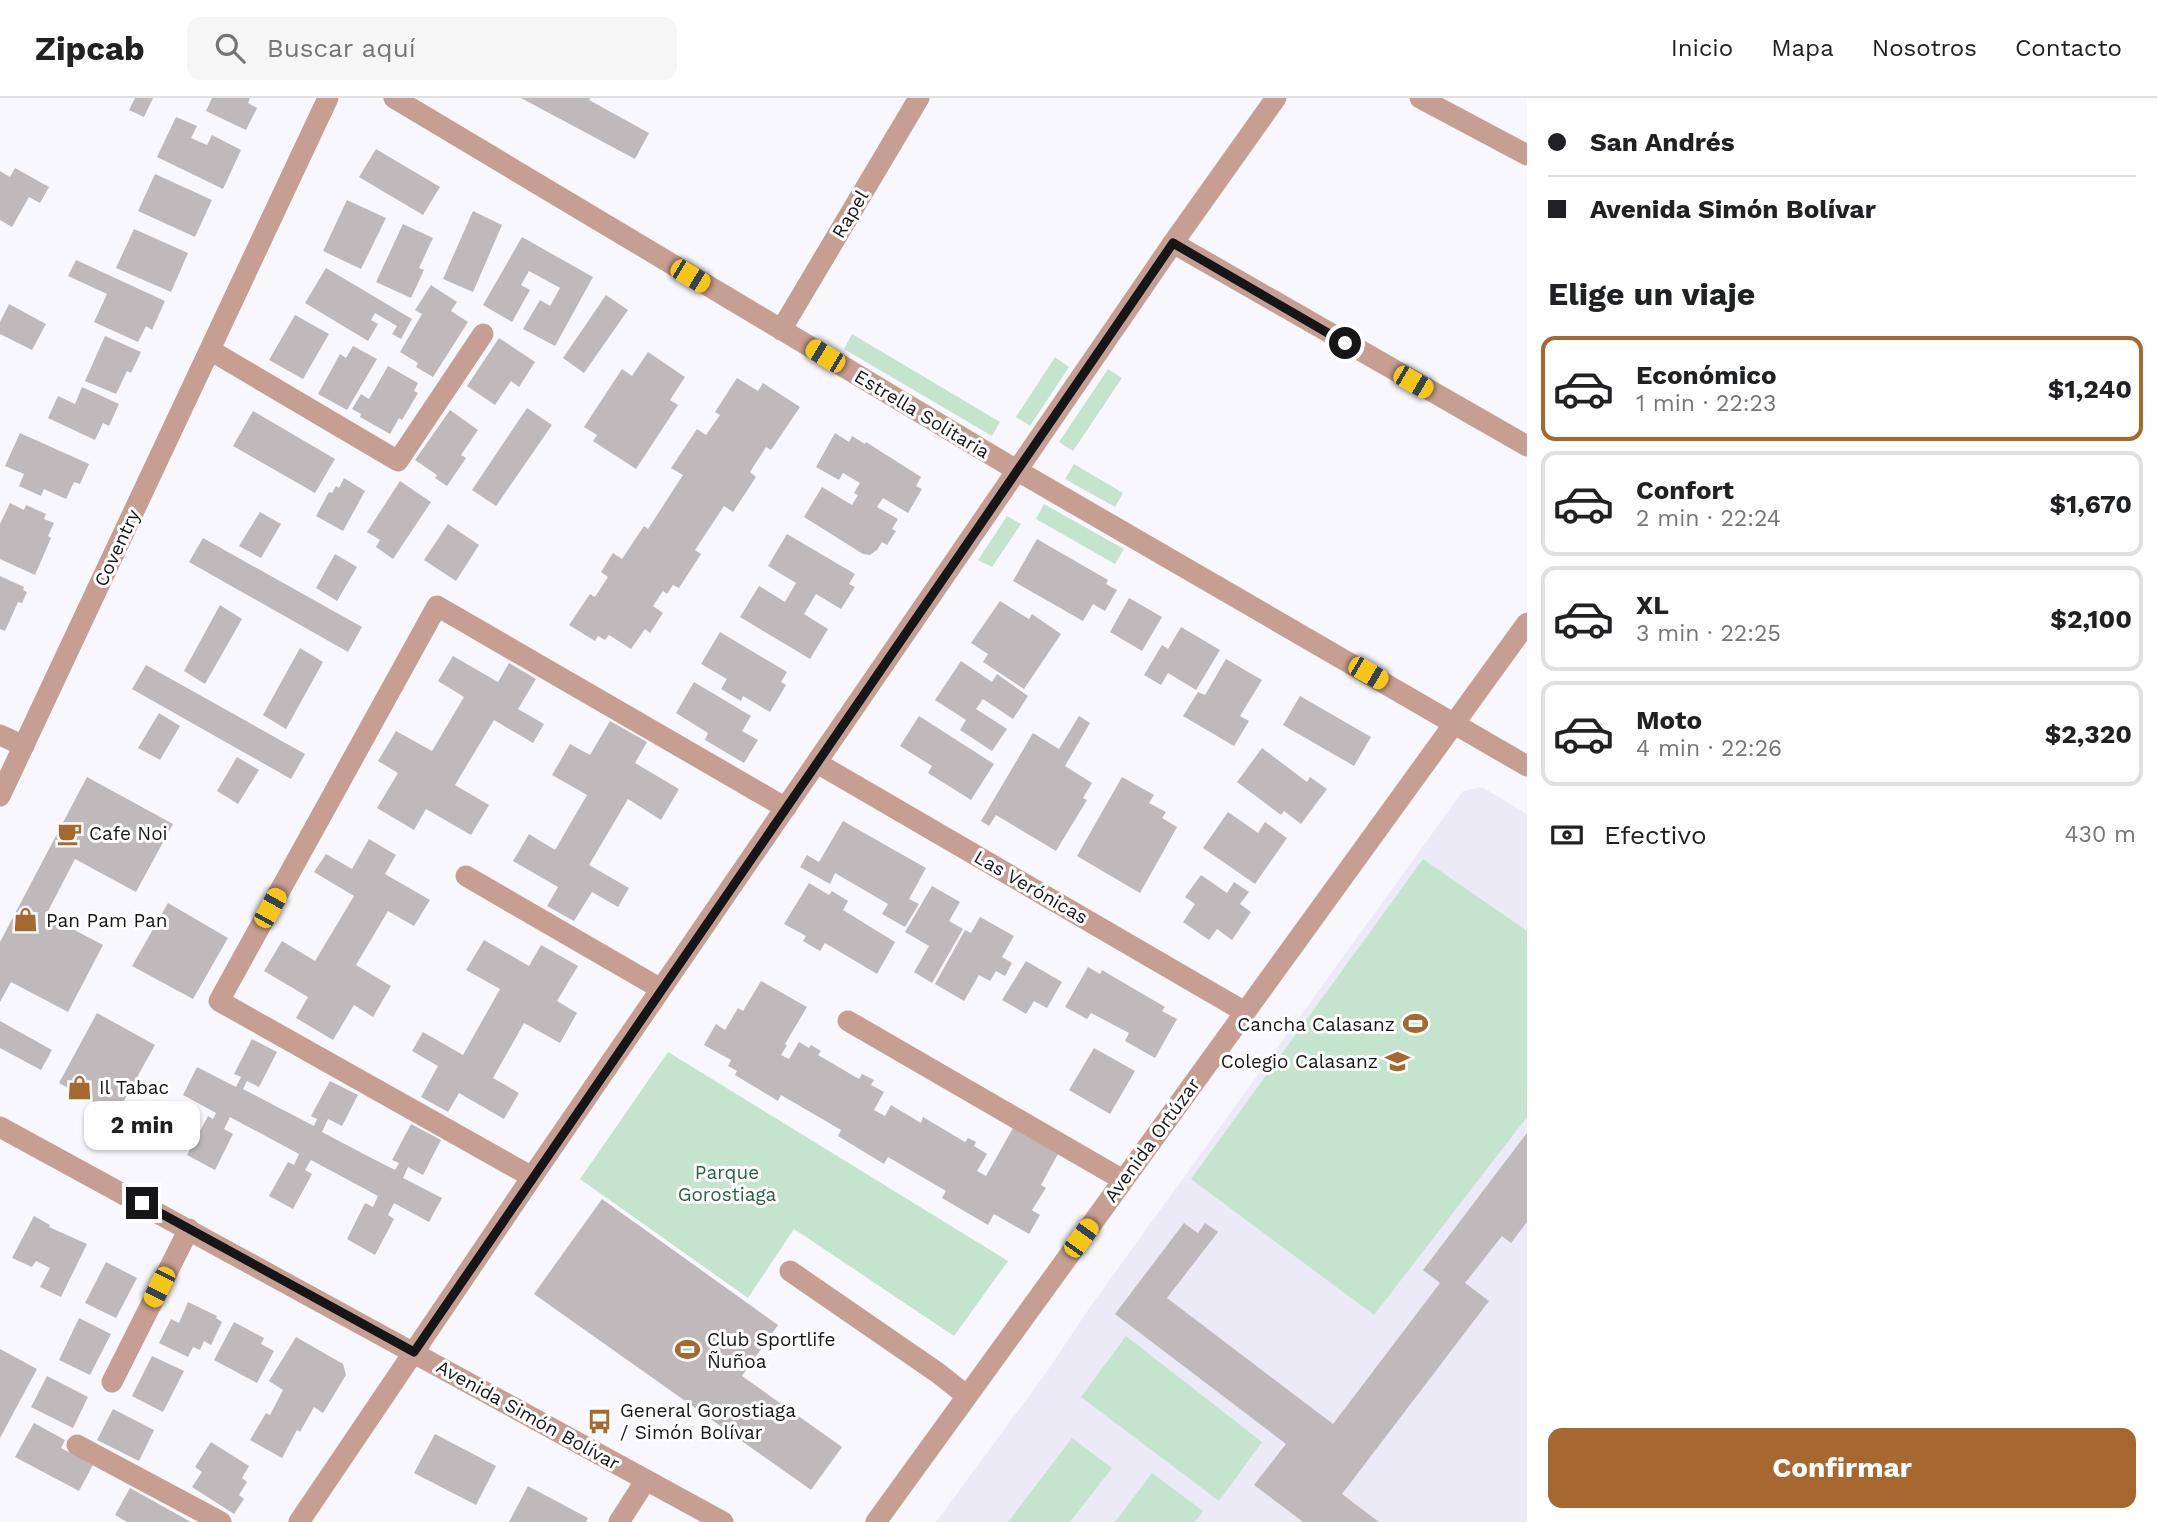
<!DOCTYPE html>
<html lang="es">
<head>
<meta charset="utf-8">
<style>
	:root { --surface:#fff; --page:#f6f6f6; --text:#202124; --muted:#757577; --line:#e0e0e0; --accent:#a76830 }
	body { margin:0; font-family:"Work Sans",sans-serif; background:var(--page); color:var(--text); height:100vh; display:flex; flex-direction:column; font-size:26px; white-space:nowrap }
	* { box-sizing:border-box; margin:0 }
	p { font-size:23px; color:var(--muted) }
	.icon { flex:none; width:38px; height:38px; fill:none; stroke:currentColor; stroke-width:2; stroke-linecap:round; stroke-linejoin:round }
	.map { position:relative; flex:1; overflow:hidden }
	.side { display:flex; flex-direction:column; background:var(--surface); width:630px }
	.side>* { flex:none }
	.banner { display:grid; align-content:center; height:154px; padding:0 21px; background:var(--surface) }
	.end { position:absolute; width:32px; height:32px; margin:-16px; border:9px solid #161618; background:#fff; box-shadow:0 0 0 4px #fff }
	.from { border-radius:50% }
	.bubble { position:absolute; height:49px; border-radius:14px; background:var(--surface); box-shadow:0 2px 5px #0004; font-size:23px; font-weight:700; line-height:49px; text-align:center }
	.car { position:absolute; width:21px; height:42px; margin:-21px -10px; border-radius:9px; box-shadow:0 0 5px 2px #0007; background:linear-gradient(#f5c518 24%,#345 0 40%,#f5c518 0 76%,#345 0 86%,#f5c518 0) }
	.banner b { display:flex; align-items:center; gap:24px; height:66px; font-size:26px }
	.banner b+b { border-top:2px solid var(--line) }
	.banner i { width:18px; height:18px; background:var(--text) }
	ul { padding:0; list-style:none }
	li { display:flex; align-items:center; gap:21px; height:105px; margin:0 14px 10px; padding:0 7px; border:4px solid var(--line); border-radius:14px }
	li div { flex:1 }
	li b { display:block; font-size:26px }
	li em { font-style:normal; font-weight:700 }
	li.current { border-color:var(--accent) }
	li>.icon { width:63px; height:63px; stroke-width:1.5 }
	h2 { padding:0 21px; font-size:32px; line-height:84px }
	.pay { display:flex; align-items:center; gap:18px; height:77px; padding:0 21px; font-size:26px }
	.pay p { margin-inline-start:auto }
	.button { display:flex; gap:14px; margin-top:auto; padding:14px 21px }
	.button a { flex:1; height:80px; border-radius:14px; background:var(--accent); color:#fff; font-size:28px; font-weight:700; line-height:80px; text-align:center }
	header { display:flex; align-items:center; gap:42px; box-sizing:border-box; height:98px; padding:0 35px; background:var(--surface); border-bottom:2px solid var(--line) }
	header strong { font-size:33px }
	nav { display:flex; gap:38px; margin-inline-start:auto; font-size:24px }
	.search { width:490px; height:63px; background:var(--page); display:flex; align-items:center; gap:18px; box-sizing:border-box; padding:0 24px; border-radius:14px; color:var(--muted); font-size:26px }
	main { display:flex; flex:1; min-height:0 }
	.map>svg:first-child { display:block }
	.built { fill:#eceaf6 }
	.green { fill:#c4e4cd }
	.building { fill:#bfb9bb }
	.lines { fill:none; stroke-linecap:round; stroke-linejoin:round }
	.minor { stroke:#c79f92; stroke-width:21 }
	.route { stroke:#161618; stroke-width:9 }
	.labels { text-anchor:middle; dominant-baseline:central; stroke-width:6; stroke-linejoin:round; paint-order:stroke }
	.street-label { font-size:19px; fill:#161618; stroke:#fff }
	.poi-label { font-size:19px; fill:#161618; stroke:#fff; text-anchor:start }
	.park-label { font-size:19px; fill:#26623f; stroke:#fff }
</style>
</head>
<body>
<header>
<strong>Zipcab</strong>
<div class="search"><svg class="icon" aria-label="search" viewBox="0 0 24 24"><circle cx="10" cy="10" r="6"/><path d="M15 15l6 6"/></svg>Buscar aquí</div>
<nav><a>Inicio</a><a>Mapa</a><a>Nosotros</a><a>Contacto</a></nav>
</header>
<main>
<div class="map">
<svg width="1527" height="1424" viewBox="0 0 1527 1424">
	<rect width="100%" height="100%" fill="#f8f7fd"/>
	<path class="built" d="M1482,689L1527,716V1424H936L1048,1272L1090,1209L1463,693Z"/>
	<path class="green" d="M852,236L1000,324L992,338L844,251Z
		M1055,259L1069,269L1030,328L1016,319Z
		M1108,271L1122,280L1073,353L1059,344Z
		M1074,366L1123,395L1115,409L1065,381Z
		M1044,406L1124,451L1115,466L1036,421Z
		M1007,418L1021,426L992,469L978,462Z
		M1423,761L1527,833V1019L1374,1217L1191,1081Z
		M668,954L1008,1163L954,1238L794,1131L748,1200L580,1081Z
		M1126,1238L1262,1344L1219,1403L1081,1299Z
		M1072,1340L1112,1370L1070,1424H1008Z
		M1152,1375L1203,1413L1195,1424H1115Z"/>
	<path class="building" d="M135,0H153L144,19L129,12Z
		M212,0H250L248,5L257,10L246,32L206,13Z
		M521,0H590L589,2L649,35L635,61Z
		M176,19L197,28L191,40L207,47L212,37L241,52L223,91L157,59Z
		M376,51L440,89L423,117L359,79Z
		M15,70L49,89L40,105L29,99L12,129L0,122V73L10,79Z
		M155,76L212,102L195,139L138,113Z
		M347,102L386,120L361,171L323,153Z
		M473,113L502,127L473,194L443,181Z
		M403,126L433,140L419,170L424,172L411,200L376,184Z
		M134,131L188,155L171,194L116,170Z
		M522,139L593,179L555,248L523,231L540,202L550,208L560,190L529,173L521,187L530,192L512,224L483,207Z
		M76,162L165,203L152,232L146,228L138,244L94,224L107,196L68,178Z
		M326,170L412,221L401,241L392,236L397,228L375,215L371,222L378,226L368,243L305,205Z
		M431,187L457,204L451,213L468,224L433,279L416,269L418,265L400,254L422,216L415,212Z
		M606,197L628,212L584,275L563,260Z
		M9,206L46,226L32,252L0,236V224Z
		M295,217L329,236L303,281L269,262Z
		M105,238L141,254L131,275L127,273L116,296L85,283Z
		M499,240L535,264L519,289L511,283L495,307L467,288Z
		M353,248L377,261L347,312L318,296L340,256L346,260Z
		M648,254L685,279L670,302L678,307L636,371L593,343L597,337L584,329L622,271L632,278Z
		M388,268L418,285L414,293L418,295L402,322L399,320L390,336L360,319L361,316L352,311L361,296L369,301Z
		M737,280L758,293L763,285L800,309L771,352L766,349L750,374L756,379L733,414L724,408L695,452L701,456L679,490L673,487L667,496L663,493L653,508L663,515L650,535L645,531L631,551L609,537L605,542L598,538L595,543L569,527L590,496L595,499L608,479L601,474L613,455L622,461L644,428L648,431L683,377L671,370L697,331L706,337L720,317L715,314Z
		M82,289L119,306L109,328L103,325L95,342L48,320L58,298L75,306Z
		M527,310L552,327L496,408L472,392Z
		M450,312L478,332L461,357L466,360L447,388L435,380L437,377L415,362Z
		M253,313L335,361L315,395L233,348Z
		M20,335L89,366L80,386L74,384L66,401L44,391L41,398L19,388L24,376L5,368Z
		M835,335L849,344L852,338L865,346L866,344L921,379L916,388L922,391L908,415L883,400L877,409L898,421L892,431L896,433L887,447L882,444L877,452L870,457L863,456L804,419L822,389L852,407L858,397L854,395L860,385L843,375L839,382L816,369Z
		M344,380L365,393L343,433L316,418L329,394L332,395L336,388L339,390Z
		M400,383L431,404L393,461L376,449L380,442L367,434Z
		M10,405L24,412L26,407L46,416L44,421L54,425L48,438L51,440L35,477L0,461V426Z
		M260,414L281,426L261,460L239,448Z
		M448,426L479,447L456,483L424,462Z
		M787,436L855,476L849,486L855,489L841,511L816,496L804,516L828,531L810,561L740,519L759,488L785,504L796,485L768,468Z
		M203,440L362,529L348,554L189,464Z
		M1037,441L1108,482L1106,486L1117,492L1105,513L1093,506L1083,523L1013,483Z
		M335,456L357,469L337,503L316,490Z
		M0,478L24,489L23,492L27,494L22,505L18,504L5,533L0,531Z
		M1129,500L1162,519L1142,553L1110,534Z
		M1000,503L1029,521L1032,516L1061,536L1024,591L983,564L988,556L971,545Z
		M220,507L242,521L205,586L184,573Z
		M1181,529L1220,552L1196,592L1168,575L1161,587L1144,577L1162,547L1168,551Z
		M720,534L787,574L781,584L786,587L770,614L743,598L741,603L721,591L727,581L701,566Z
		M300,550L323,564L286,631L263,617Z
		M453,558L498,584L509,565L536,581L518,611L544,626L533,645L494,622L455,687L489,707L471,737L426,711L414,732L377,710L398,675L378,663L396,633L432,653L464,599L438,583Z
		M1226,561L1262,582L1240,618L1249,623L1234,648L1183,618L1198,594L1205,597Z
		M961,563L992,584L997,576L1028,598L1013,621L983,601L976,611L1007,631L992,653L960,632L966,622L935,602Z
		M146,567L305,656L291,681L132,591Z
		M694,584L751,618L742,633L758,642L744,665L705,642L708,635L676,615Z
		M1300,598L1371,639L1354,668L1283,627Z
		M159,615L180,628L160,662L138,650Z
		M919,618L994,666L971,702L928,675L932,668L900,648Z
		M1079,618L1090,625L1065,668L1092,685L1083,700L1087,702L1056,753L996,717L989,728L981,723L1033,635L1059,651Z
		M610,623L647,644L635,665L679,691L661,722L628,701L589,767L629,790L618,809L592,794L574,823L547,808L558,789L513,763L529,736L555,752L587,697L552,677L570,646L590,657Z
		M1262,650L1307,684L1310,679L1327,691L1301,726L1284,713L1281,717L1237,684Z
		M237,659L259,672L238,706L217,693Z
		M87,679L173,726L136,794L75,761L46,817L103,847L68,914L11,884L0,904V844Z
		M1122,679L1154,697L1149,705L1166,714L1162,720L1177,729L1140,795L1077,758Z
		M1228,714L1258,735L1265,724L1287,740L1255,786L1203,750Z
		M843,723L926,770L909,801L919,806L905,829L882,816L888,806L835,775L830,786L800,769L807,757L819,764Z
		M369,741L396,757L385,776L430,802L414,828L388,813L356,867L391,888L373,919L354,907L333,942L296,920L308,899L264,873L282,843L315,863L354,798L314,774L326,756L352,771Z
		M1201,777L1227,795L1234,784L1249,794L1240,806L1251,814L1232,842L1217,831L1209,842L1183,824L1195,806L1185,799Z
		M809,785L829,797L832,793L848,803L843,812L895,844L877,876L825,845L820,853L803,843L806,838L784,826Z
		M932,788L960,804L949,823L963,831L932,885L914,874L929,848L905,834Z
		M168,805L228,840L193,901L132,868Z
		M980,819L1014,838L1002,859L1012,865L1005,878L996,873L990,883L979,877L964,903L935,886L965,832L971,835Z
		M484,842L529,868L541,847L578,868L557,903L577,915L560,945L524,925L493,980L519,995L504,1021L459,995L448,1014L421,999L438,968L412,953L423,934L463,957L500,891L466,872Z
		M1026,863L1062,884L1047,910L1034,903L1026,916L1002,902Z
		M1088,869L1100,876L1102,872L1165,909L1162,913L1177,921L1155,960L1125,943L1129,935L1091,915L1087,921L1065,909Z
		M761,883L807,909L785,946L787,947L781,957L789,961L799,944L809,950L811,947L821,953L818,957L859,981L862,976L874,982L871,987L884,994L874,1012L885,1018L891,1007L921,1025L923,1019L965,1044L968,1040L976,1044L974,1048L987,1056L977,1073L986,1078L1013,1030L1058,1056L1041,1087L1046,1090L1032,1112L1040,1117L1029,1136L994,1116L988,1127L942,1100L946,1093L888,1059L884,1066L838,1038L841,1032L781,997L778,1003L735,977L737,973L728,968L731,962L704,947L716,926L725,932L738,910L743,913Z
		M97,915L155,947L116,1017L59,985Z
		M0,923L52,952L41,972L0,950Z
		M252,941L277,954L259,989L247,983L243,991L314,1028L317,1021L311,1018L330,983L358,997L342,1028L328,1021L322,1034L358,1053L395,1072L399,1065L392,1062L411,1026L441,1042L423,1077L408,1069L403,1080L442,1100L429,1124L394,1105L388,1117L394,1121L375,1157L347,1141L365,1105L373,1109L378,1098L311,1062L305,1072L312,1076L293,1111L269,1098L288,1064L294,1067L299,1056L230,1019L224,1031L233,1036L215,1072L187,1057L208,1018L213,1021L216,1015L183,997L197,969L236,989L241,979L234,976Z
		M1094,950L1135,973L1110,1016L1069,992Z
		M1527,1035V1124L1511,1145L1502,1138L1465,1185L1489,1203L1342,1396L1379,1424H1303L1254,1387L1286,1346L1115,1216L1184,1125L1198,1135L1205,1125L1218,1134L1167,1200L1333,1326L1440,1185L1423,1172Z
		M602,1101L778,1227L742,1278L842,1349L811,1392L534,1196Z
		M34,1118L50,1127L49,1129L87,1146L61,1199L40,1189L50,1170L36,1163L32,1169L12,1160Z
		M106,1164L137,1180L116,1220L85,1205Z
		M188,1204L217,1218L216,1220L222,1224L211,1247L204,1243L200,1252L193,1249L188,1259L159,1245L171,1221L179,1225Z
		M79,1220L111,1236L90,1277L59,1262Z
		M234,1224L264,1240L261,1246L274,1253L257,1285L214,1262Z
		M296,1239L343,1266L346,1277L323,1315L314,1309L300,1334L297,1332L282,1360L250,1342L266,1315L270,1317L283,1292L269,1283Z
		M0,1251L37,1271L0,1340Z
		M152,1258L184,1273L163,1314L132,1298Z
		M47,1278L88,1299L73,1330L31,1309Z
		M113,1311L154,1332L139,1363L97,1342Z
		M34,1325L65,1342L61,1350L93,1367L79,1393L15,1359Z
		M435,1336L496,1368L476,1407L414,1375Z
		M211,1344L249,1368L242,1380L247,1384L239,1397L244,1401L234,1416L192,1389L202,1374L195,1369Z
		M528,1388L588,1420L586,1424H509Z
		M130,1390L191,1424H127L115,1417Z"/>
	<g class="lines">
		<path class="minor" d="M394,0L1018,373L1527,668
			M1420,0L1527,57
			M1173,145L1527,348
			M781,232L919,0
			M210,252L398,363L483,236
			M0,637L24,648
			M817,665L1245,914
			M0,698L328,0
			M466,778L661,891
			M848,923L1123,1082
			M0,1029L723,1424
			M532,1079L219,903L437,508L786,710
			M790,1173L938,1275L967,1298
			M112,1284L189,1131
			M77,1347L221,1424
			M299,1424L532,1079L1173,145L1276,0
			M619,1424L646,1382
			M876,1424L1527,525"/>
	</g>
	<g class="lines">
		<path class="route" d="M142,1105L414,1254L1173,145L1345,245"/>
	</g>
	<defs>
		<symbol id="cafe-bare" viewBox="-9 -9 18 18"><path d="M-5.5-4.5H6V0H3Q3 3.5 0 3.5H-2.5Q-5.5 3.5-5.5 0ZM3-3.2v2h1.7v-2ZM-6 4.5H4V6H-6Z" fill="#a76830" stroke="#fff" stroke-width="2.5" paint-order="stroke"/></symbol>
		<symbol id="shop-bare" viewBox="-9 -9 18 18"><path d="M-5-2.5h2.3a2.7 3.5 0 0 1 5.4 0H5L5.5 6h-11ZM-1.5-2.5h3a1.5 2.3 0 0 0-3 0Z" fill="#a76830" stroke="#fff" stroke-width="2.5" paint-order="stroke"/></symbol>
		<symbol id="stadium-bare" viewBox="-9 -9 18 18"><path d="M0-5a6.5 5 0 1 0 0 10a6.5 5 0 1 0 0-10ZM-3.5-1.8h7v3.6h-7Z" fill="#a76830" stroke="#fff" stroke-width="2.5" paint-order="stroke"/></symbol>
		<symbol id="school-bare" viewBox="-9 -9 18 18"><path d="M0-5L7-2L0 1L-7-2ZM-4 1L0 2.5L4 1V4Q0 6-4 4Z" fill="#a76830" stroke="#fff" stroke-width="2.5" paint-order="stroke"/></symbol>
		<symbol id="bus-bare" viewBox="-9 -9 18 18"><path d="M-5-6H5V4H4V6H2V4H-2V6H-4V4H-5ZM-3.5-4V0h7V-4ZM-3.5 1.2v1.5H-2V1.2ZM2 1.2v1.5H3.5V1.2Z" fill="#a76830" stroke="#fff" stroke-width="2.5" paint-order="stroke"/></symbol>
	</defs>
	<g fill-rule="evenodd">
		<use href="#cafe-bare" x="52" y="718" width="35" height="35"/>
		<use href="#shop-bare" x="8" y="804" width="35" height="35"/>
		<use href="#stadium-bare" x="1398" y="908" width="35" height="35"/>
		<use href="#school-bare" x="1380" y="946" width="35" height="35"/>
		<use href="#shop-bare" x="62" y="972" width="35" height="35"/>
		<use href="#stadium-bare" x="670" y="1234" width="35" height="35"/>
		<use href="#bus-bare" x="582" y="1306" width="35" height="35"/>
	</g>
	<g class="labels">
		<g class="street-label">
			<text transform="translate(850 116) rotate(-59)">Rapel</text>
			<text transform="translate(922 316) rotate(31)">Estrella Solitaria</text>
			<text transform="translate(117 450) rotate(-65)">Coventry</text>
			<text transform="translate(1031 789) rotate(30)">Las Verónicas</text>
			<text transform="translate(1152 1042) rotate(-54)">Avenida Ortúzar</text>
			<text transform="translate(528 1317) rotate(29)">Avenida Simón Bolívar</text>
		</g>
		<g class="poi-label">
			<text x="89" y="735">Cafe Noi</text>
			<text x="46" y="822">Pan Pam Pan</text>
			<text x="1395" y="926" text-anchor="end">Cancha Calasanz</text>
			<text x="1378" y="963" text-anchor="end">Colegio Calasanz</text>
			<text x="99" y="989">Il Tabac</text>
			<text x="707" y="1241">Club Sportlife<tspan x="707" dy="22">Ñuñoa</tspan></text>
			<text x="620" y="1312">General Gorostiaga<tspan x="620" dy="22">/ Simón Bolívar</tspan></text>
		</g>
		<g class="park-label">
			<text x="727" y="1074">Parque<tspan x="727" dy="22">Gorostiaga</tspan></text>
		</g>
	</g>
</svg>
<i class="end from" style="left:1345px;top:245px"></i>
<i class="end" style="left:142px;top:1105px"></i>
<div class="bubble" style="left:84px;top:1003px;width:116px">2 min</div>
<i class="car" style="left:690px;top:178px;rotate:121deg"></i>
<i class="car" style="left:825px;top:258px;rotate:301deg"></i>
<i class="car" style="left:1413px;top:284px;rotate:120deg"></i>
<i class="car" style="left:1368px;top:575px;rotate:120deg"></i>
<i class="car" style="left:270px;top:810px;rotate:29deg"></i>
<i class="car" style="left:1081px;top:1140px;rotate:36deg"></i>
<i class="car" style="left:159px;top:1189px;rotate:207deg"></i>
</div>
<section class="side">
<div class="banner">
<b><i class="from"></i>San Andrés</b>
<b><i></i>Avenida Simón Bolívar</b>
</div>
<h2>Elige un viaje</h2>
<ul>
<li class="current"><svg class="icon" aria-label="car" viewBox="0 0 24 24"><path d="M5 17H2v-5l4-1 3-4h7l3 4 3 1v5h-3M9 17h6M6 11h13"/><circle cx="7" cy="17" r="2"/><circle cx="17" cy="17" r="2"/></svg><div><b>Económico</b><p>1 min · 22:23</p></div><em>$1,240</em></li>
<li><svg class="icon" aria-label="car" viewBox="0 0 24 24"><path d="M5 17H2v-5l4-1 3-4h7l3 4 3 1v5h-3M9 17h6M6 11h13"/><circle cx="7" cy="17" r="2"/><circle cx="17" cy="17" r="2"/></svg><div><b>Confort</b><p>2 min · 22:24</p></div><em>$1,670</em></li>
<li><svg class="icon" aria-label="car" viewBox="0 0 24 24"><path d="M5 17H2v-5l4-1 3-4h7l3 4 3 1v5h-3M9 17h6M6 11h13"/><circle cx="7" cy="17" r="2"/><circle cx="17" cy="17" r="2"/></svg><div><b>XL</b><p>3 min · 22:25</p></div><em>$2,100</em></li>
<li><svg class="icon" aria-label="car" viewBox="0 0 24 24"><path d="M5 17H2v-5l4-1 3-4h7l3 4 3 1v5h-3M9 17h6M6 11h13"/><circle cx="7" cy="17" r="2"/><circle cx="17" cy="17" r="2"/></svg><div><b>Moto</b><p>4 min · 22:26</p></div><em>$2,320</em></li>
</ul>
<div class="pay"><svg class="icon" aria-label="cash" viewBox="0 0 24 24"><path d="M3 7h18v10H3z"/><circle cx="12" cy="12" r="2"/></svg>Efectivo<p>430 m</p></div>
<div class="button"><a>Confirmar</a></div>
</section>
</main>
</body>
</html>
